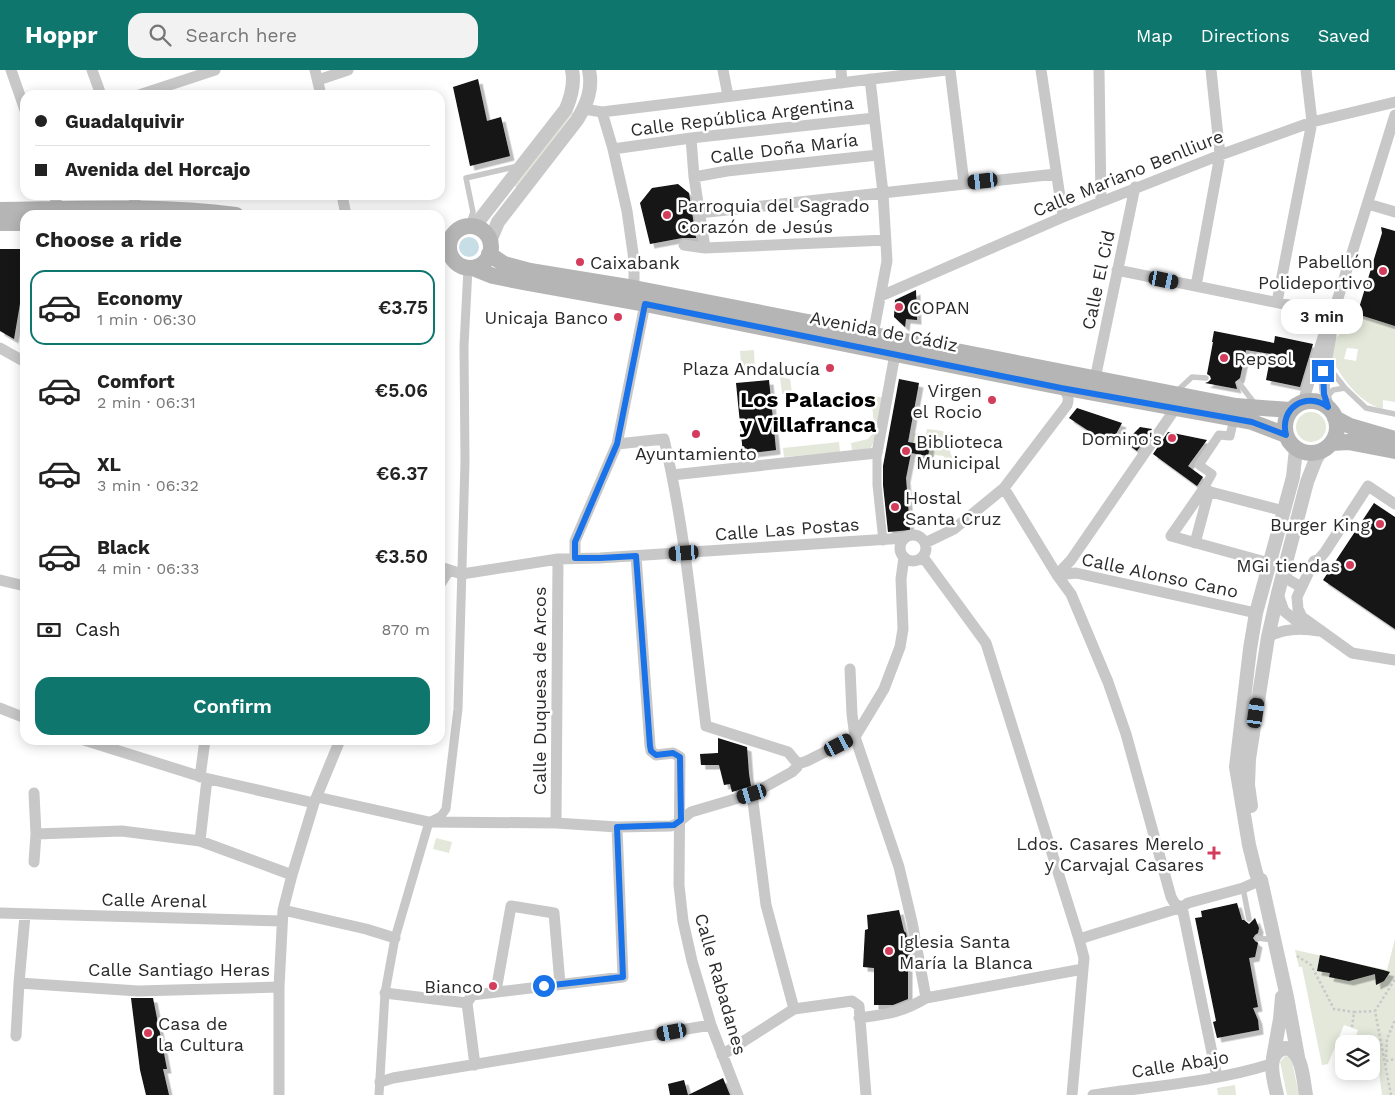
<!DOCTYPE html>
<html lang="en">
<head>
<meta charset="utf-8">
<style>
	:root { --surface:#fff; --page:#f2f2f2; --text:#222; --muted:#767676; --line:#e0e0e0; --accent:#0f766e }
	body { margin:0; font-family:"Work Sans",sans-serif; background:var(--page); color:var(--text); height:100vh; display:flex; flex-direction:column; font-size:19px; white-space:nowrap }
	* { box-sizing:border-box; margin:0 }
	p { font-size:16px; color:var(--muted) }
	.icon { flex:none; width:28px; height:28px; fill:none; stroke:currentColor; stroke-width:2; stroke-linecap:round; stroke-linejoin:round }
	.map { position:relative; flex:1; overflow:hidden }
	.panel { position:absolute; left:20px; top:140px; width:425px; height:535px; display:flex; flex-direction:column; background:var(--surface); border-radius:15px; box-shadow:0 2px 12px #0003 }
	.panel>* { flex:none }
	.banner { position:absolute; left:20px; top:20px; width:425px; height:110px; border-radius:15px; box-shadow:0 2px 12px #0003; display:grid; align-content:center; height:110px; padding:0 15px; background:var(--surface) }
	.buttons { position:absolute; left:1335px; top:965px; display:grid; gap:10px }
	.buttons a { display:grid; place-items:center; width:45px; height:45px; border-radius:10px; background:var(--surface); box-shadow:0 2px 12px #0003; font-size:25px }
	.end { position:absolute; width:22px; height:22px; margin:-11px; border:6px solid #1a73e8; background:#fff; box-shadow:0 0 0 2px #fff }
	.from { border-radius:50% }
	.bubble { position:absolute; height:35px; border-radius:15px; background:var(--surface); box-shadow:0 2px 12px #0003; font-size:16px; font-weight:600; line-height:35px; text-align:center }
	.car { position:absolute; width:15px; height:30px; margin:-15px -8px; border-radius:6px; box-shadow:0 0 4px 1px #0007; background:linear-gradient(#222 24%,#8ab4d8 0 40%,#222 0 76%,#8ab4d8 0 86%,#222 0) }
	.banner b { display:flex; align-items:center; gap:18px; height:48px; font-size:19px }
	.banner b+b { border-top:1px solid var(--line) }
	.banner i { width:12px; height:12px; background:var(--text) }
	ul { padding:0; list-style:none }
	li { display:flex; align-items:center; gap:15px; height:75px; margin:0 10px 8px; padding:0 5px; border:2px solid transparent; border-radius:15px }
	li div { flex:1 }
	li b { display:block; font-size:19px }
	li em { font-style:normal; font-weight:600 }
	li.on { border-color:var(--accent) }
	li>.icon { width:45px; height:45px; stroke-width:1.5 }
	h2 { padding:0 15px; font-size:22px; line-height:60px }
	.pay { display:flex; align-items:center; gap:12px; height:55px; padding:0 15px; font-size:19px }
	.pay p { margin-inline-start:auto }
	.primary-button { display:flex; gap:10px; margin-top:auto; padding:10px 15px }
	.primary-button a { flex:1; height:58px; border-radius:15px; background:var(--accent); color:#fff; font-size:20px; font-weight:600; line-height:58px; text-align:center }
	header { display:flex; align-items:center; gap:30px; box-sizing:border-box; height:70px; padding:0 25px; background:var(--accent); color:#fff }
	header strong { font-size:24px }
	nav { display:flex; gap:28px; margin-inline-start:auto; font-size:18px }
	.search { width:350px; height:45px; background:var(--page); display:flex; align-items:center; gap:12px; box-sizing:border-box; padding:0 18px; border-radius:15px; color:var(--muted); font-size:19px }
	.map>svg:first-child { display:block }
	.green { fill:#e3e8da; fill-rule:evenodd }
	.water { fill:#c7dee7 }
	.building { fill:#121212; filter:url(#shadow) }
	.lines { fill:none; stroke-linecap:round; stroke-linejoin:round }
	.path { stroke:#c8c8c8; stroke-width:2.5; stroke-dasharray:2.5 2.5; stroke-linecap:butt }
	.service { stroke:#c8c8c8; stroke-width:5.5 }
	.pedestrian { stroke:#c8c8c8; stroke-width:9 }
	.minor { stroke:#c8c8c8; stroke-width:11 }
	.tertiary { stroke:#c8c8c8; stroke-width:14 }
	.secondary { stroke:#b5b5b5; stroke-width:16 }
	.route { stroke:#1a73e8; stroke-width:6 }
	.poi-dot { fill:#d33d5b; stroke:#fff; stroke-width:2 }
	.labels { text-anchor:middle; dominant-baseline:central; stroke-width:5; stroke-linejoin:round; paint-order:stroke }
	.street-label { font-size:18px; fill:#2b2b2b; stroke:#fff }
	.poi-label { font-size:18px; fill:#2b2b2b; stroke:#fff; text-anchor:end }
	.district-label { font-size:22px; font-weight:bold; fill:#000; stroke:#fff }
</style>
</head>
<body>
<header>
<strong>Hoppr</strong>
<div class="search"><svg class="icon" aria-label="search" viewBox="0 0 24 24"><circle cx="10" cy="10" r="6"/><path d="M15 15l6 6"/></svg>Search here</div>
<nav><a>Map</a><a>Directions</a><a>Saved</a></nav>
</header>
<div class="map">
<svg width="1395" height="1025" viewBox="0 0 1395 1025">
	<defs>
		<filter id="shadow"><feDropShadow dx="4.5" dy="4.5" stdDeviation="0" flood-color="#0004"/></filter>
	</defs>
	<rect width="100%" height="100%" fill="#fff"/>
	<path class="green" d="M571,42L573,43L517,118L515,116Z
		M1350,240L1395,256V332L1383,330V339C1359,333 1342,308 1331,288L1335,269L1344,259ZM1347,278L1358,279L1356,291L1344,289Z
		M754,280L755,304L742,305L740,281Z
		M780,307L790,309L792,323L782,324Z
		M871,325L883,328L879,353L874,354Z
		M1296 357a15 15 0 1 1 30 0a15 15 0 1 1-30 0Z
		M927,359L943,361L953,390L943,395L944,386L935,385L934,387L928,386L930,376L912,373L914,363L926,365Z
		M873,363H877L871,378L852,381L851,373L868,369Z
		M839,372L840,382L784,387L783,378Z
		M436,768L452,772L449,783L433,779Z
		M1395,869V1025H1382L1379,1002L1351,1008L1345,1001H1371V974H1353L1358,960L1344,955L1328,994L1322,995L1302,897H1299L1295,880L1387,900Z
		M1285,986L1290,987L1292,991L1299,1025H1287L1280,992Z
		M1235,1015L1236,1025H1218L1217,1018Z"/>
	<path class="water" d="M459 177a10 10 0 1 1 20 0a10 10 0 1 1-20 0Z"/>
	<path class="building" d="M478,9L487,51L501,47L510,86L470,96L453,17Z
		M678,114L689,123L696,168H682L650,174L640,133L652,118Z
		M1381,157L1395,161V256L1354,243L1359,238L1382,163Z
		M0,179H25V204L14,269L0,261Z
		M916,220L917,250L906,249L905,257L894,247L895,230Z
		M1214,261L1274,273L1275,266L1313,274L1300,317L1266,310L1271,284L1246,280L1240,308L1235,312L1237,319L1205,313L1208,312L1211,309L1210,306L1207,304L1213,272H1212Z
		M899,309L919,313L908,372L930,376L928,386L911,383L906,408L910,460L888,462L883,415V396Z
		M769,310L776,380L743,384L736,313Z
		M1077,338L1122,353L1115,366L1113,364L1107,373L1069,348Z
		M1140,357L1152,359L1137,381L1125,372Z
		M1168,362L1207,370L1188,396L1203,407L1197,416L1153,384Z
		M1374,433L1395,447V559L1323,510Z
		M718,668L747,677L749,704L751,716L732,722L730,714L724,715L719,695H701L700,684L718,683Z
		M1237,833L1242,850H1244L1249,854L1255,848L1259,858L1258,863L1255,865L1253,868L1255,871L1258,873L1255,887L1249,888L1258,937L1253,938L1258,950L1259,960L1217,968L1213,952L1216,951L1195,848L1202,847L1201,841Z
		M899,840L904,861L906,863L911,890H908V929L893,935H874V898L863,897L865,860L868,859L867,845Z
		M1320,885L1383,900L1390,902L1384,911L1376,915L1375,904L1349,911L1329,907L1330,903L1317,901Z
		M131,928H153L167,999H163L169,1025H146L140,1000Z
		M723,1008L730,1025H670L668,1014L684,1010L688,1025Z"/>
	<g class="lines">
		<path class="path" d="M1297,886L1311,895L1334,939L1354,942
			M1352,957L1354,942L1375,941
			M1386,987L1387,969L1395,950
			M1386,991L1395,989
			M1391,1025L1375,941L1395,909"/>
		<path class="service" d="M468,156L473,142L466,108L518,96
			M1327,295L1345,318L1366,338L1395,344
			M1239,313L1255,334
			M1177,321L1192,307L1206,308
			M1327,327L1333,320L1345,318
			M1243,818L1249,849
			M1258,868L1273,870"/>
		<path class="pedestrian" d="M877,383V415L883,471
			M1203,420L1212,404L1199,395L1219,365L1230,366L1232,357
			M379,1025L385,923L395,868L429,752L441,746L446,739L458,639L465,392L464,276L468,198"/>
		<path class="minor" d="M11,0L25,40
			M92,0L101,25
			M315,0L321,25
			M723,0L728,26
			M841,0L842,13
			M950,0L964,113
			M1041,0L1063,147
			M1099,0L1101,131
			M870,9L883,123L887,191L873,265
			M318,10L348,0
			M139,25L215,0
			M602,42L946,0
			M691,68L694,107L705,178
			M613,79L691,68L874,48
			M694,107L727,101L878,85
			M54,125L59,140
			M133,125L137,138L135,143
			M342,125L346,145
			M1368,134L1395,142
			M699,143L1056,104
			M684,175L705,178L886,170
			M1117,200L1333,244
			M1196,216L1220,85L1211,0
			M881,226L1063,147L1220,85L1312,52L1395,32
			M1277,232L1312,52L1306,0
			M0,278L25,292
			M1095,309L1135,117
			M1303,332L1325,261L1333,244L1395,45
			M1329,337C1318,310 1329,286 1332,258
			M617,374L664,369C686,463 694,560 706,656L788,682L798,694
			M672,405L877,383L895,284
			M1004,418L1057,505L1071,524L1108,612L1126,664L1171,827L1175,834L1182,837L1217,1007
			M1395,434L1368,416L1325,482L1319,489L1314,491L1297,527L1298,539L1302,547L1352,583L1395,590
			M900 478a13 13 0 1 1 26 0a13 13 0 1 1-26 0Z
			M925,473L954,459L1004,418L1067,335C1070,327 1067,322 1061,317
			M1195,473L1209,421
			M636,486L650,676L651,681L656,685L673,683L680,687L679,815L683,851L692,891L711,955L738,1025
			M923,487L986,573L1079,869L1084,888L1083,899L1072,1025
			M575,488V471L617,374L645,234L634,218V190L627,141L613,79L602,42L584,39
			M1269,493L1171,466L1203,420L1284,441
			M440,497L462,504L558,489L600,488L905,468
			M1283,502L1289,510L1301,517
			M1057,505L1071,490L1175,339
			M1057,505L1076,503L1256,543
			M0,510L25,516
			M440,514L449,500
			M1278,524L1284,541L1305,558
			M1268,567C1284,558 1302,558 1319,561
			M850,599L852,644L855,667L899,797L912,852L926,928
			M0,638L25,648
			M855,667L884,619L900,577L903,559L901,509L904,487
			M84,670L205,708L314,733
			M200,707L205,670
			M752,724L766,835L794,939
			M317,727L429,752L556,753L617,757L671,756L676,754L691,742L752,724L792,702L797,697L798,694L807,691L855,667
			M556,753L558,489
			M36,764L122,761L200,771L292,805
			M200,771L207,709
			M34,792L36,764L34,723
			M283,840L366,859L395,868
			M0,843L282,851
			M1079,869L1182,837L1188,833L1243,818L1261,810
			M19,913L138,921L279,917
			M496,921L511,836L554,843L560,914
			M385,923L467,933L475,995
			M467,933L472,925L623,907L617,757
			M859,948C887,944 901,943 926,928L1083,899
			M16,966L19,913L25,845
			M722,985L794,939L852,931L859,936L866,1025
			M380,1012L393,1008L711,955
			M279,1025V917L283,840L292,805L314,733L340,670
			M1093,1025C1152,1016 1214,1012 1271,994"/>
		<path class="tertiary" d="M474,157L566,39C571,27 575,13 572,0
			M490,171L498,152L577,50C587,34 593,19 589,0
			M1251,736L1248,715L1249,689L1268,567L1278,523L1307,412L1316,389L1321,381
			M1261,810L1258,808L1256,803L1249,775L1236,697L1250,579L1256,543L1293,407L1296,379
			M1261,810L1287,927L1298,987
			M1273,988L1280,949L1282,927
			M1277,1025C1274,1010 1264,982 1286,978C1303,982 1303,1010 1306,1025"/>
		<path class="secondary" d="M0,140C79,139 158,135 236,145
			M0,153H25
			M449 177a21 21 0 1 1 42 0a21 21 0 1 1-42 0Z
			M489,184L504,194L530,201L634,218L1236,336L1290,340
			M473,198L493,206L528,213L645,234L1061,317L1252,352L1286,365
			M1285 357a26 26 0 1 1 52 0a26 26 0 1 1-52 0Z
			M1335,348L1350,356L1395,369
			M1332,373L1348,372L1395,381"/>
	</g>
	<g class="lines">
		<path class="route" d="M544,916L623,907L617,757L674,755L681,750L680,687L673,683L656,685L651,681L650,676L636,486L600,488H575V472L617,374L645,234L1061,318L1252,352L1286,365C1279,338 1306,321 1328,337L1324,324L1323,301"/>
	</g>
	<g class="poi-dot">
		<circle cx="667" cy="145" r="5"/>
		<circle cx="580" cy="192" r="5"/>
		<circle cx="1383" cy="201" r="5"/>
		<circle cx="899" cy="237" r="5"/>
		<circle cx="618" cy="247" r="5"/>
		<circle cx="1224" cy="288" r="5"/>
		<circle cx="830" cy="298" r="5"/>
		<circle cx="992" cy="330" r="5"/>
		<circle cx="696" cy="364" r="5"/>
		<circle cx="1172" cy="368" r="5"/>
		<circle cx="906" cy="381" r="5"/>
		<circle cx="895" cy="437" r="5"/>
		<circle cx="1380" cy="454" r="5"/>
		<circle cx="1350" cy="495" r="5"/>
		<path d="M1211.5 775.5h5v5h5v5h-5v5h-5v-5h-5v-5h5z"/>
		<circle cx="889" cy="881" r="5"/>
		<circle cx="493" cy="916" r="5"/>
		<circle cx="148" cy="963" r="5"/>
	</g>
	<g class="labels">
		<g class="street-label">
			<text transform="translate(742 46) rotate(-7)">Calle República Argentina</text>
			<text transform="translate(784 78) rotate(-7)">Calle Doña María</text>
			<text transform="translate(1128 103) rotate(-22)">Calle Mariano Benlliure</text>
			<text transform="translate(1098 210) rotate(-78)">Calle El Cid</text>
			<text transform="translate(884 261) rotate(11)">Avenida de Cádiz</text>
			<text transform="translate(787 459) rotate(-4)">Calle Las Postas</text>
			<text transform="translate(1160 505) rotate(12)">Calle Alonso Cano</text>
			<text transform="translate(539 621) rotate(-90)">Calle Duquesa de Arcos</text>
			<text transform="translate(154 830) rotate(1)">Calle Arenal</text>
			<text x="179" y="899">Calle Santiago Heras</text>
			<text transform="translate(721 914) rotate(74)">Calle Rabadanes</text>
			<text transform="translate(1180 994) rotate(-9)">Calle Abajo</text>
		</g>
		<g class="poi-label">
			<text x="677" y="135" text-anchor="start">Parroquia del Sagrado<tspan x="677" dy="21">Corazón de Jesús</tspan></text>
			<text x="1373" y="191">Pabellón<tspan x="1373" dy="21">Polideportivo</tspan></text>
			<text x="590" y="192" text-anchor="start">Caixabank</text>
			<text x="909" y="237" text-anchor="start">COPAN</text>
			<text x="608" y="247">Unicaja Banco</text>
			<text x="1234" y="288" text-anchor="start">Repsol</text>
			<text x="820" y="298">Plaza Andalucía</text>
			<text x="982" y="320">Virgen<tspan x="982" dy="21">el Rocio</tspan></text>
			<text x="1162" y="368">Domino's</text>
			<text x="916" y="371" text-anchor="start">Biblioteca<tspan x="916" dy="21">Municipal</tspan></text>
			<text x="696" y="383" text-anchor="middle">Ayuntamiento</text>
			<text x="905" y="427" text-anchor="start">Hostal<tspan x="905" dy="21">Santa Cruz</tspan></text>
			<text x="1370" y="454">Burger King</text>
			<text x="1340" y="495">MGi tiendas</text>
			<text x="1204" y="773">Ldos. Casares Merelo<tspan x="1204" dy="21">y Carvajal Casares</tspan></text>
			<text x="899" y="871" text-anchor="start">Iglesia Santa<tspan x="899" dy="21">María la Blanca</tspan></text>
			<text x="483" y="916">Bianco</text>
			<text x="158" y="953" text-anchor="start">Casa de<tspan x="158" dy="21">la Cultura</tspan></text>
		</g>
		<g class="district-label">
			<text x="808" y="329">Los Palacios<tspan x="808" dy="25">y Villafranca</tspan></text>
		</g>
	</g>
</svg>
<div class="buttons">
<a><svg class="icon" aria-label="layers" viewBox="0 0 24 24"><path d="M12 4l9 5-9 5-9-5zM3 14l9 5 9-5"/></svg></a>
</div>
<i class="end from" style="left:544px;top:916px"></i>
<i class="end" style="left:1323px;top:301px"></i>
<div class="bubble" style="left:1281px;top:229px;width:82px">3 min</div>
<i class="car" style="left:983px;top:111px;rotate:264deg"></i>
<i class="car" style="left:1164px;top:210px;rotate:102deg"></i>
<i class="car" style="left:684px;top:483px;rotate:266deg"></i>
<i class="car" style="left:1256px;top:643px;rotate:8deg"></i>
<i class="car" style="left:839px;top:675px;rotate:63deg"></i>
<i class="car" style="left:752px;top:724px;rotate:253deg"></i>
<i class="car" style="left:672px;top:962px;rotate:260deg"></i>
<div class="banner">
<b><i class="from"></i>Guadalquivir</b>
<b><i></i>Avenida del Horcajo</b>
</div>
<section class="panel">
<h2>Choose a ride</h2>
<ul>
<li class="on"><svg class="icon" aria-label="car" viewBox="0 0 24 24"><path d="M5 17H2v-5l4-1 3-4h7l3 4 3 1v5h-3M9 17h6M6 11h13"/><circle cx="7" cy="17" r="2"/><circle cx="17" cy="17" r="2"/></svg><div><b>Economy</b><p>1 min · 06:30</p></div><em>€3.75</em></li>
<li><svg class="icon" aria-label="car" viewBox="0 0 24 24"><path d="M5 17H2v-5l4-1 3-4h7l3 4 3 1v5h-3M9 17h6M6 11h13"/><circle cx="7" cy="17" r="2"/><circle cx="17" cy="17" r="2"/></svg><div><b>Comfort</b><p>2 min · 06:31</p></div><em>€5.06</em></li>
<li><svg class="icon" aria-label="car" viewBox="0 0 24 24"><path d="M5 17H2v-5l4-1 3-4h7l3 4 3 1v5h-3M9 17h6M6 11h13"/><circle cx="7" cy="17" r="2"/><circle cx="17" cy="17" r="2"/></svg><div><b>XL</b><p>3 min · 06:32</p></div><em>€6.37</em></li>
<li><svg class="icon" aria-label="car" viewBox="0 0 24 24"><path d="M5 17H2v-5l4-1 3-4h7l3 4 3 1v5h-3M9 17h6M6 11h13"/><circle cx="7" cy="17" r="2"/><circle cx="17" cy="17" r="2"/></svg><div><b>Black</b><p>4 min · 06:33</p></div><em>€3.50</em></li>
</ul>
<div class="pay"><svg class="icon" aria-label="cash" viewBox="0 0 24 24"><path d="M3 7h18v10H3z"/><circle cx="12" cy="12" r="2"/></svg>Cash<p>870 m</p></div>
<div class="primary-button"><a>Confirm</a></div>
</section>
</div>
</body>
</html>
